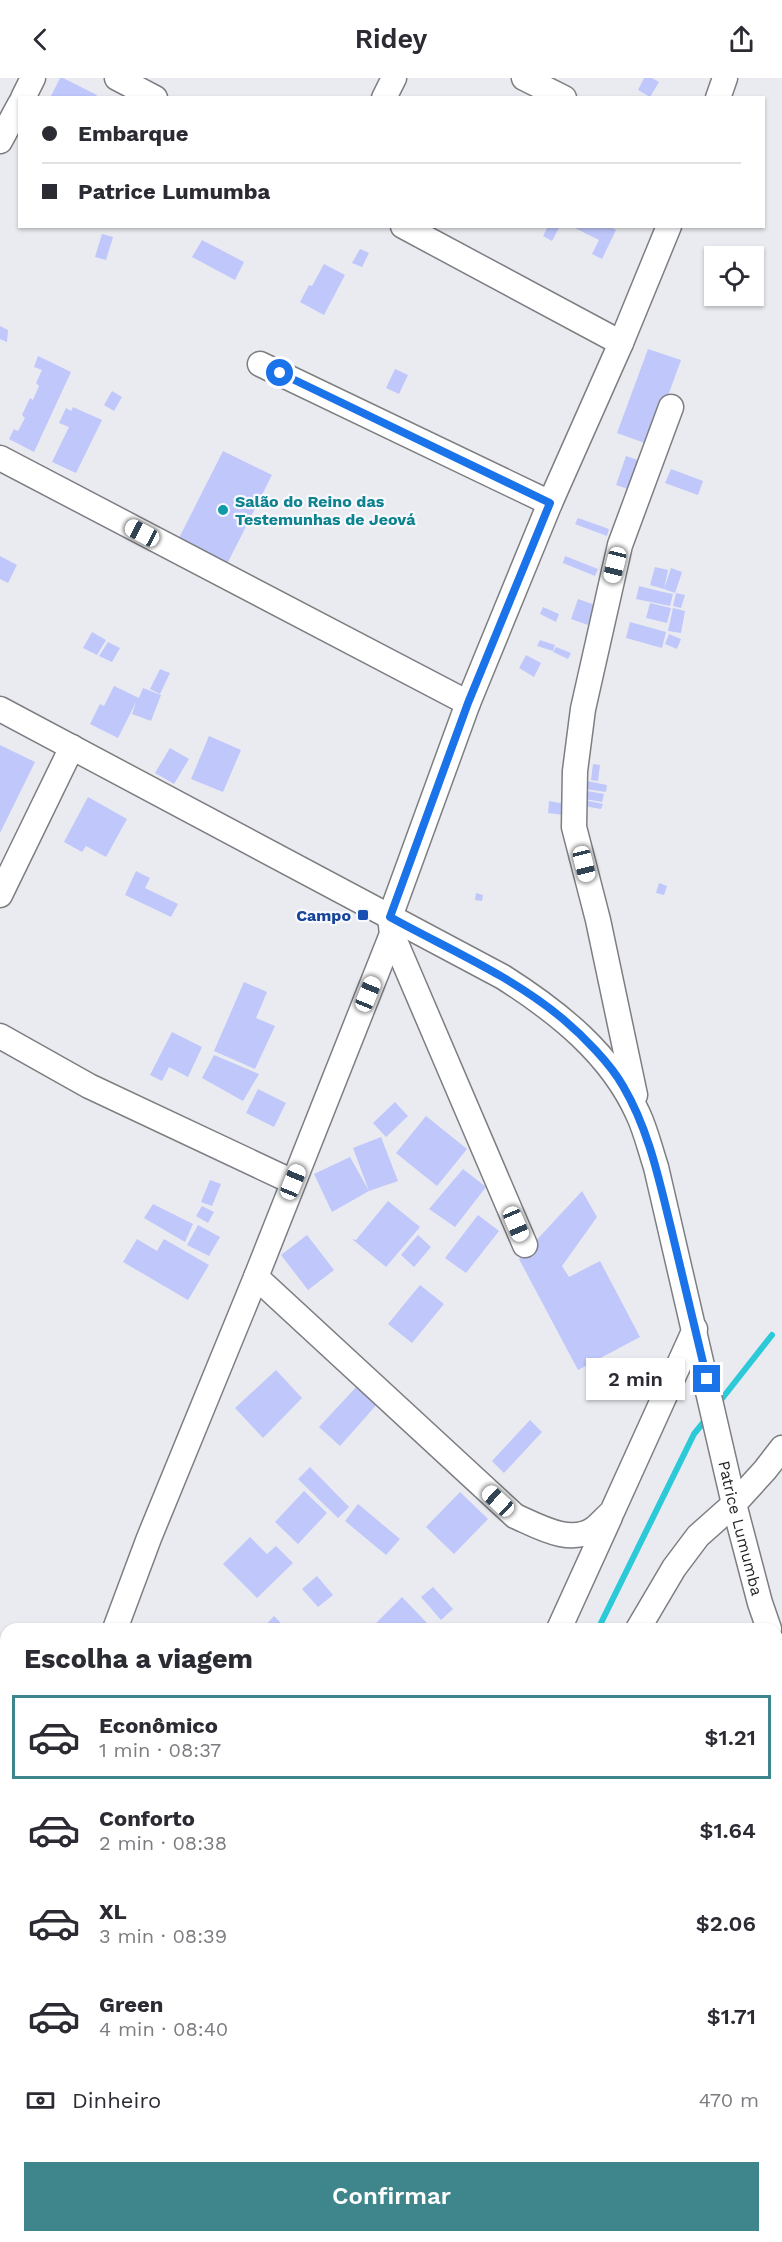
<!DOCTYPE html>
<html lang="pt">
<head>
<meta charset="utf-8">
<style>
	:root { --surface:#fff; --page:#f7f7f7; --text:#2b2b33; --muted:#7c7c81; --line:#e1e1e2; --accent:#3e868c }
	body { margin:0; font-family:"Work Sans",sans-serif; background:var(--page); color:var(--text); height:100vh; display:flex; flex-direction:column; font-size:22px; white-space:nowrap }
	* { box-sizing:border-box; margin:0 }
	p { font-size:20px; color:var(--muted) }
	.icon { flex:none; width:33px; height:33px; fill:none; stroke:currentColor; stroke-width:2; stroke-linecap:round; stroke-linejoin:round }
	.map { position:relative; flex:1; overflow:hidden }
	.panel { position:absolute; left:0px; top:1545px; width:783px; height:620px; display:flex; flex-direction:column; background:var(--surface); border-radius:18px 18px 0 0; box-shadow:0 2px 4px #0004 }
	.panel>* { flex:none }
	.top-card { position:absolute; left:18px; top:18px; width:747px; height:132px; border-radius:0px; box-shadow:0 2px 4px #0004; display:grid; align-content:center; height:132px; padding:0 24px; background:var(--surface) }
	.buttons { position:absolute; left:704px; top:168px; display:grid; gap:12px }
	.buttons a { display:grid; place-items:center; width:60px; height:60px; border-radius:0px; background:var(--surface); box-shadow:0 2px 4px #0004; font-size:30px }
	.end { position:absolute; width:27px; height:27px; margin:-14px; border:8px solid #1a73e8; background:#fff; box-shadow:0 0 0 3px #fff }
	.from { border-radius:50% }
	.bubble { position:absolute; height:42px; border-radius:0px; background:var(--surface); box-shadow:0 2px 4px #0004; font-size:20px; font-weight:600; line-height:42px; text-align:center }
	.car { position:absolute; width:18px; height:36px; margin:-18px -9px; border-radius:8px; box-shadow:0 0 4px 2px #0007; background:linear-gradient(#fff 24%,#345 0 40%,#fff 0 76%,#345 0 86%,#fff 0) }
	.top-card b { display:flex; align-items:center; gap:21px; height:57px; font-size:22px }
	.top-card b+b { border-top:2px solid var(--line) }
	.top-card i { width:15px; height:15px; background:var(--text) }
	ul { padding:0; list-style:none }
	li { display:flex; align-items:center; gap:18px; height:84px; margin:0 12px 9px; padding:0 12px; border:3px solid transparent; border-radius:0px }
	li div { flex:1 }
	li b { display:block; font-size:22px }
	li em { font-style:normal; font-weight:600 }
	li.current { border-color:var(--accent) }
	li>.icon { width:54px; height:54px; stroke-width:1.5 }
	h2 { padding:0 24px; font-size:27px; line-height:72px }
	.pay { display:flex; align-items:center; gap:15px; height:66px; padding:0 24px; font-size:22px }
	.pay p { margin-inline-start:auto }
	.cta { display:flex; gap:12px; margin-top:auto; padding:12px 24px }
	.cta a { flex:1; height:69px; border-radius:0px; background:var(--accent); color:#fff; font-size:24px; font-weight:600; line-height:69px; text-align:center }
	header { display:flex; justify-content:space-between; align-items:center; height:78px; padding:0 24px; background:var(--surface); font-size:27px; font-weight:600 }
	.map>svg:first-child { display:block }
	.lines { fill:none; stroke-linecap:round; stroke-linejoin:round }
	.stream { stroke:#2ccad8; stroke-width:6 }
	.building { fill:#bfc7fb }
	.minor-casing { stroke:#7d7e82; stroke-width:27 }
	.minor { stroke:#fff; stroke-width:24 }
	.route { stroke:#1a73e8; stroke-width:8 }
	.culture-dot { fill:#0f9aa8; stroke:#f8f9fe; stroke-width:2 }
	.transit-dot { fill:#1a4fb4; stroke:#f8f9fe; stroke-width:2 }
	.labels { text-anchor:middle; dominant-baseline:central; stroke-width:4.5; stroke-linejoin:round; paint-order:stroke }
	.culture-label { font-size:16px; font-weight:bold; fill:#0d838f; stroke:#f8f9fe; text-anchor:start }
	.transit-label { font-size:16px; font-weight:bold; fill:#164399; stroke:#f8f9fe; text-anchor:end }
	.street-label { font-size:16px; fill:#222324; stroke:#f8f9fe }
</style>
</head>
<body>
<header><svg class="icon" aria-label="back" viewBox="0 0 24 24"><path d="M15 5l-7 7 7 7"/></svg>Ridey<svg class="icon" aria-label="share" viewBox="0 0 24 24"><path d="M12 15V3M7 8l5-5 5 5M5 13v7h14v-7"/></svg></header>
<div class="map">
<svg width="782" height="2164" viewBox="0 0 782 2164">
	<rect width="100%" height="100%" fill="#eaebf0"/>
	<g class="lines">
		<path class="stream" d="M717,1327L772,1257
			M598,1551L694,1356L707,1340
			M159,2164L163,2158"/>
	</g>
	<path class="building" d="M60,0H63L97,17L95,20H50Z
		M644,0H652L659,4L650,19L638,12Z
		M548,148H560L552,163L543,158Z
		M571,148H609L616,152L602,181L592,176L599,162Z
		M102,156L113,159L106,182L95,179Z
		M202,162L244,184L235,202L192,179Z
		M360,171L369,175L362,189L352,185Z
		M324,186L345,197L324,237L300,224L309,207L312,208Z
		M0,248L8,252L7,264L0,261Z
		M648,271L681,282L650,367L617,355Z
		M38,278L71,294L34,374L9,361L14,351L18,353L25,340L22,337L30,320L33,322L39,308L36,305L42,292L34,289Z
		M395,291L408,297L399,316L386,310Z
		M112,313L122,319L114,333L104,327Z
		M73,329L102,342L76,395L52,384L69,349L59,345L66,330L71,333Z
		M223,373L272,397L224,492L175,468Z
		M626,378L644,384L634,413L616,407Z
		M671,391L703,403L698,417L665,405Z
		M578,440L609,451L607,458L575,446Z
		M0,478L17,487L8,505L0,501Z
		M565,478L598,491L595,498L563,485Z
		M655,489L668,492L664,511L650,507Z
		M671,490L682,494L675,515L664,511Z
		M639,508L663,514V516V514L673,516L670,528L636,521Z
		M676,515L685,517L681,530L673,528Z
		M578,521L595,527L588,547L571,541Z
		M650,525L671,530L667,545L646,540Z
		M543,529L559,536L556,544L540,536Z
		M673,530L685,533L681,555L668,553Z
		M630,544L666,554L662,570L626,560Z
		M92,554L106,562L97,577L83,570Z
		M669,556L681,561L677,571L665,566Z
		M540,562L555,567L553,573L537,568Z
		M108,564L120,570L112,584L99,578Z
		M556,569L571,575L568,581L553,574Z
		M526,577L541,585L534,599L519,590Z
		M160,591L170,595L160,616L150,611Z
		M114,608L139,620L143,610L161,617L151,643L132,636L136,624L118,660L90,646L100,626L104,628Z
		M209,658L241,672L223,714L191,701Z
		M0,667L35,684L0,755Z
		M170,670L189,681L174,706L155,695Z
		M593,686L600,687L598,703L591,702Z
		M587,703L607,707L606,714L586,711Z
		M587,713L604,716L602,724L585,721Z
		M88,719L127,741L106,779L86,768L82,774L64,764Z
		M585,722L603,726L601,731L584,728Z
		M549,723L565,726L563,737L548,735Z
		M136,793L150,800L145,810L178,826L171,839L125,817Z
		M659,805L667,808L664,817L656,815Z
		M476,815L483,817L482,823L475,822Z
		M244,904L267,914L256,940L275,948L255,991L214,973Z
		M172,954L202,969L188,999L169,989L162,1003L150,997Z
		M214,977L259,996L243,1023L202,1000Z
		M258,1011L286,1025L274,1049L246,1035Z
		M395,1024L408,1038L386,1059L373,1045Z
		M426,1038L467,1071L437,1108L396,1075Z
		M381,1059L398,1103L369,1113L353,1070Z
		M350,1079L369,1113L332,1134L314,1096Z
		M463,1091L486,1109L455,1149L429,1131Z
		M210,1102L221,1106L212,1128L201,1124Z
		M582,1113L597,1139L562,1188L569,1199L600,1183L640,1259L578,1292L519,1181Z
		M388,1123L420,1149L386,1189L352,1161L356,1162Z
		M153,1126L193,1146L185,1164L144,1140Z
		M202,1128L214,1134L208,1145L196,1138Z
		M478,1137L499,1153L466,1195L445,1180Z
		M198,1147L220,1159L209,1178L187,1167Z
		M307,1157L334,1192L308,1212L281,1177Z
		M418,1157L431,1169L414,1189L401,1177Z
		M137,1161L157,1173L164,1161L209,1187L188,1222L123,1184Z
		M420,1207L444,1226L412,1265L388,1246Z
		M276,1292L302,1320L263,1360L235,1330Z
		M359,1306L379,1324L340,1368L319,1349Z
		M530,1342L542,1354L504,1395L492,1383Z
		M310,1389L349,1429L338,1440L298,1401Z
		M304,1413L327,1435L298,1466L275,1444Z
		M460,1414L488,1441L454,1476L426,1449Z
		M358,1426L400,1461L386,1477L345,1443Z
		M250,1459L267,1476L276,1468L293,1485L257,1520L223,1486Z
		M317,1498L333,1517L318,1529L302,1511Z
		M433,1509L453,1531L441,1542L421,1519Z
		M402,1519L428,1546L423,1551H372L371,1550Z
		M274,1538L287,1551H262Z
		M777,1728L782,1734V1786L777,1790Z
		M778,1918L782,1921V1978L777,1984Z
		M0,2018L6,2024V2047L1,2052Z
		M1,2096L6,2101V2121L0,2116Z
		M777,2107L782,2112V2164H770L764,2158H777Z
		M0,2120L6,2125V2145L0,2152Z
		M6,2150V2158H19L14,2164H0V2156Z
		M27,2158H35L32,2164H24Z"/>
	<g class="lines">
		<defs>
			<g id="minor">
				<path d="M117,0L155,20"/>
				<path d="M524,0L564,20"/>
				<path d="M23,20L33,0"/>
				<path d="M384,20L394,0"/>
				<path d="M718,20L725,0"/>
				<path d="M0,63L20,26"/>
				<path d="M403,148L621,265"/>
				<path d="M260,286L550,425"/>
				<path d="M0,380L468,625"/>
				<path id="s1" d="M0,631L503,899C558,934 611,976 638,1036C646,1053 650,1071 656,1089L734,1426L760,1525L769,1551"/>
				<path d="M0,817L72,669"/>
				<path d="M392,856L525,1167"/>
				<path d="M0,958L89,1008L293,1104"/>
				<path d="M635,1017L598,842L574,749L575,693L583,631L620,467L671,329"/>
				<path d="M256,1199L515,1438C538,1448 571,1468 595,1450C601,1445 606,1439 612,1434L695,1251"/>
				<path d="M115,1551L149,1460L256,1199L392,856L390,839L468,625L550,425L621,265L669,148"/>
				<path d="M559,1551L610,1439"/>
				<path d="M638,1551L674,1490L698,1458L734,1426L765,1392L782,1370"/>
				<path d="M777,1573L782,1587"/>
				<path d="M0,1755L6,1758"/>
				<path d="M777,1822L782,1817"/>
				<path d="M0,1865L6,1849"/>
				<path d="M508,2158L514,2164"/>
				<path d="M197,2164L202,2158"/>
				<path d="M470,2164L476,2158"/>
			</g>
		</defs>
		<use href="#minor" class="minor-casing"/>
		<use href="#minor" class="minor"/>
	</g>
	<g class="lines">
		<path class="route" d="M280,295L550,425L468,625L390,839C448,871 512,898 563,941C583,958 610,985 623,1008C649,1052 659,1102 671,1150C683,1200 695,1251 707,1301"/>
	</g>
	<circle class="culture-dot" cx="223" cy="432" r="6"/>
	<rect class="transit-dot" x="357" y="831" width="12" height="12" rx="3"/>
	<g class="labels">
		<g class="culture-label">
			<text x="235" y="423">Salão do Reino das<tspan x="235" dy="18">Testemunhas de Jeová</tspan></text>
		</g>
		<g class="transit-label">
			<text x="351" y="837">Campo</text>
		</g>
		<g class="street-label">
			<text stroke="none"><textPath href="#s1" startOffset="1192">Patrice Lumumba</textPath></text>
		</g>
	</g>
</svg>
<div class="buttons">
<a><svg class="icon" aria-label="locate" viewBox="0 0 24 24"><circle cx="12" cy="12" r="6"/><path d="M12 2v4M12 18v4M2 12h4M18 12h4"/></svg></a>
</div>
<i class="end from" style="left:280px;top:295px"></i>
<i class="end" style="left:707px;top:1301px"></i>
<div class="bubble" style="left:586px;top:1280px;width:99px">2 min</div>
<i class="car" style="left:142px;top:455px;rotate:298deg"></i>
<i class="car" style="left:615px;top:487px;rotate:194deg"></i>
<i class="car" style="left:584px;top:786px;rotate:166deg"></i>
<i class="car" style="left:368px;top:916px;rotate:22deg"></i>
<i class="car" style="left:293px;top:1104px;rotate:22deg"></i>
<i class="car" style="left:516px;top:1146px;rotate:157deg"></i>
<i class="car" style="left:498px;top:1423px;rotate:313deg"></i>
<div class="top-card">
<b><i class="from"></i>Embarque</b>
<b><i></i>Patrice Lumumba</b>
</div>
<section class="panel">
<h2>Escolha a viagem</h2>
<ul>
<li class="current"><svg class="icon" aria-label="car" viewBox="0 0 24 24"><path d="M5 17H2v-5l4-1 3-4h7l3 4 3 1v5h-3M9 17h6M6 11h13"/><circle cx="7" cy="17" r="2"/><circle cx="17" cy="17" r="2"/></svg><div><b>Econômico</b><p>1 min · 08:37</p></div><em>$1.21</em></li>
<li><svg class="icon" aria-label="car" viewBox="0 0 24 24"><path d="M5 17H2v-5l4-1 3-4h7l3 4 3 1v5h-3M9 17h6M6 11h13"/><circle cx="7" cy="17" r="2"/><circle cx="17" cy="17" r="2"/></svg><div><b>Conforto</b><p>2 min · 08:38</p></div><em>$1.64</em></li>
<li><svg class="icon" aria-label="car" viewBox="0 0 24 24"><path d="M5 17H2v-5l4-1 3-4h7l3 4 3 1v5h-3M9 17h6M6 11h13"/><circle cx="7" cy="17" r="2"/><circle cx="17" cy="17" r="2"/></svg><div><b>XL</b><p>3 min · 08:39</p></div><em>$2.06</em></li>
<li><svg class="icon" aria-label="car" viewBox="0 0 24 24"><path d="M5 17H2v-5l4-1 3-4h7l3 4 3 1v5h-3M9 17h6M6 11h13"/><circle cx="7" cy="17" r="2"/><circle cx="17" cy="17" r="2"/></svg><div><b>Green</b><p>4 min · 08:40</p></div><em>$1.71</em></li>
</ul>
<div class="pay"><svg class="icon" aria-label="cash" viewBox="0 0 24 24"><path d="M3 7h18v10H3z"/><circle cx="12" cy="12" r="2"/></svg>Dinheiro<p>470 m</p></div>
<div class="cta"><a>Confirmar</a></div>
</section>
</div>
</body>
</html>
